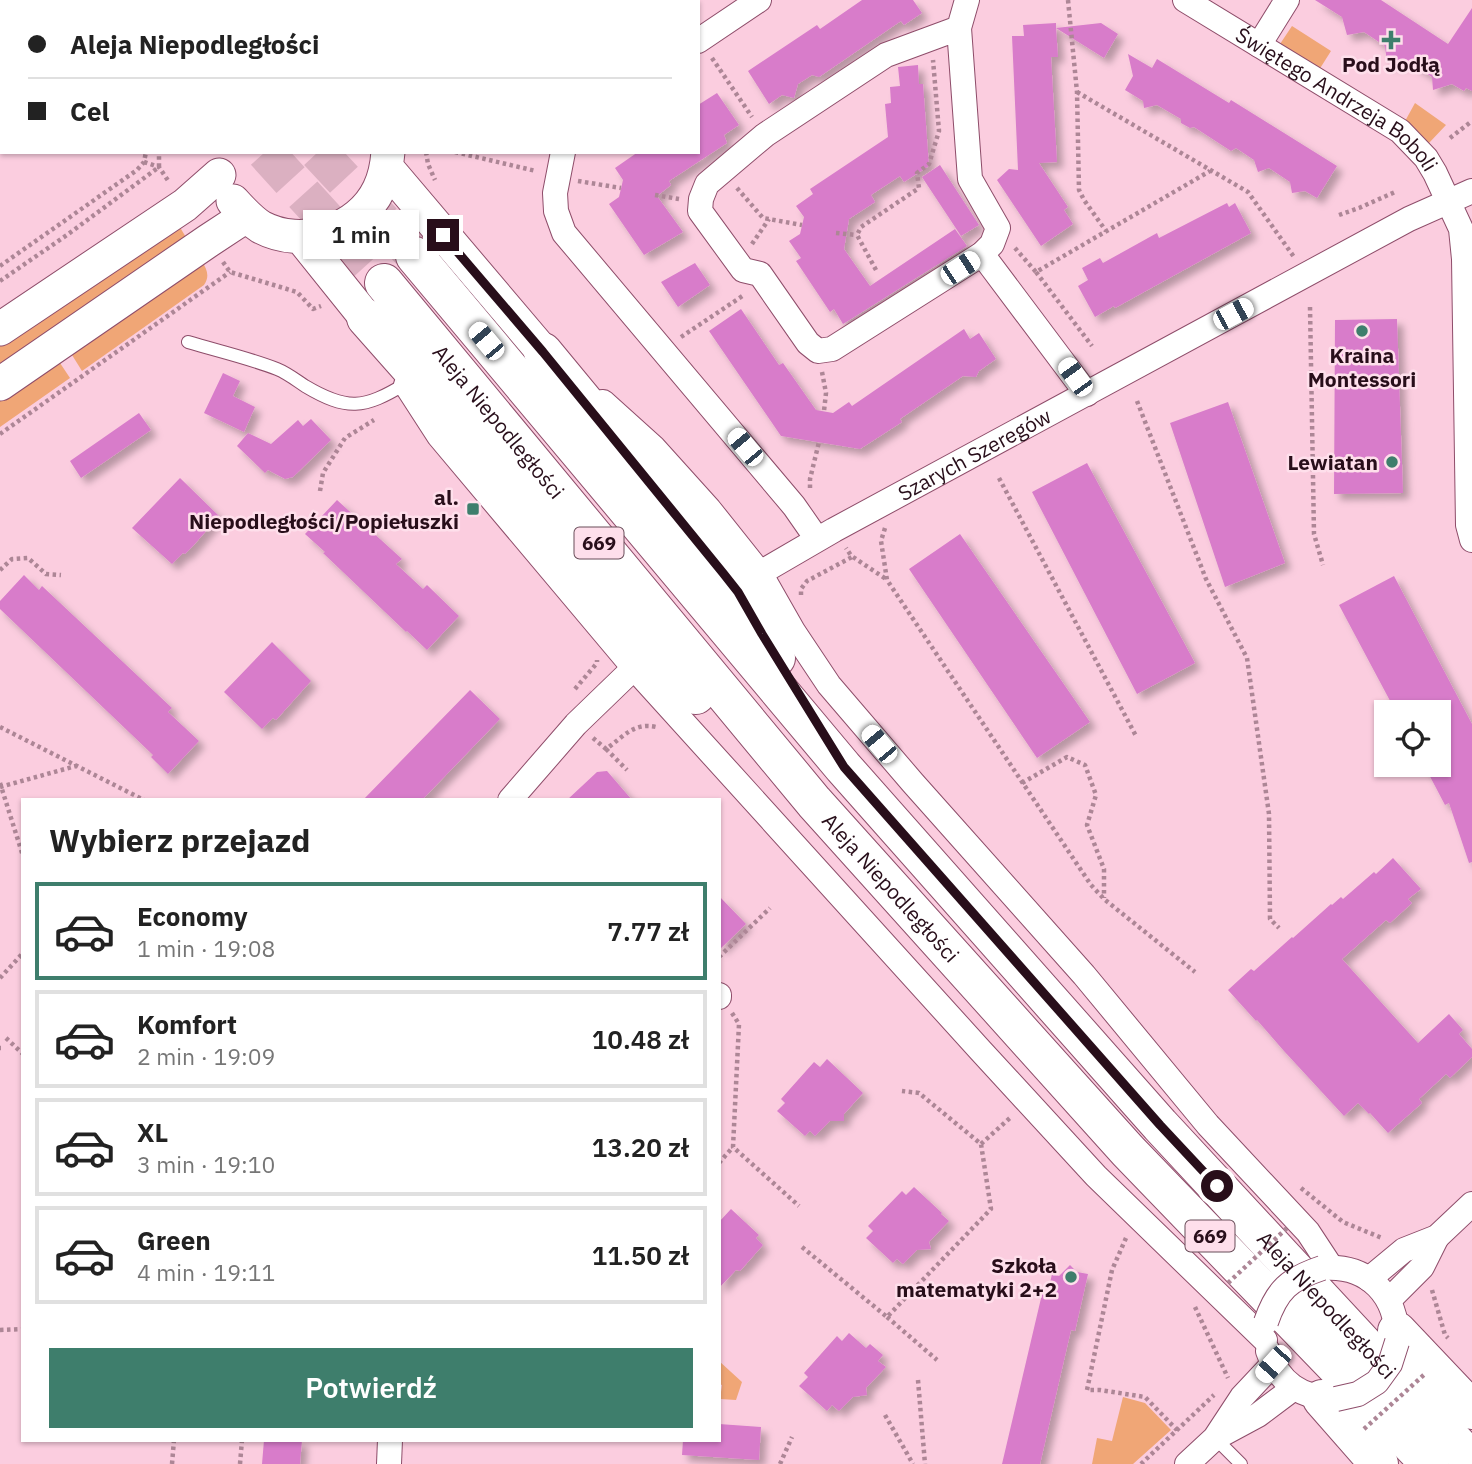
<!DOCTYPE html>
<html lang="pl">
<head>
<meta charset="utf-8">
<style>
	:root { --surface:#fff; --page:#f6f6f6; --text:#222; --muted:#767676; --line:#e0e0e0; --accent:#3e7e6c }
	body { margin:0; font-family:"IBM Plex Sans",sans-serif; background:var(--page); color:var(--text); height:100vh; display:flex; flex-direction:column; font-size:26px; white-space:nowrap }
	* { box-sizing:border-box; margin:0 }
	p { font-size:23px; color:var(--muted) }
	.icon { flex:none; width:38px; height:38px; fill:none; stroke:currentColor; stroke-width:2; stroke-linecap:round; stroke-linejoin:round }
	.map { position:relative; flex:1; overflow:hidden }
	.drawer { position:absolute; left:21px; top:798px; width:700px; height:644px; display:flex; flex-direction:column; background:var(--surface); border-radius:0px; box-shadow:0 2px 5px #0004 }
	.drawer>* { flex:none }
	.guide { position:absolute; left:0px; top:0px; width:700px; height:154px; box-shadow:0 2px 5px #0004; display:grid; align-content:center; height:154px; padding:0 28px; background:var(--surface) }
	.tools { position:absolute; left:1374px; top:700px; display:grid; gap:14px }
	.tools a { display:grid; place-items:center; width:77px; height:77px; border-radius:0px; background:var(--surface); box-shadow:0 2px 5px #0004; font-size:35px }
	.end { position:absolute; width:32px; height:32px; margin:-16px; border:9px solid #280e1a; background:#fff; box-shadow:0 0 0 4px #fff }
	.from { border-radius:50% }
	.bubble { position:absolute; height:49px; border-radius:0px; background:var(--surface); box-shadow:0 2px 5px #0004; font-size:23px; font-weight:600; line-height:49px; text-align:center }
	.car { position:absolute; width:21px; height:42px; margin:-21px -10px; border-radius:9px; box-shadow:0 0 5px 2px #0007; background:linear-gradient(#fff 24%,#345 0 40%,#fff 0 76%,#345 0 86%,#fff 0) }
	.guide b { display:flex; align-items:center; gap:24px; height:66px; font-size:26px }
	.guide b+b { border-top:2px solid var(--line) }
	.guide i { width:18px; height:18px; background:var(--text) }
	ul { padding:0; list-style:none }
	li { display:flex; align-items:center; gap:21px; height:98px; margin:0 14px 10px; padding:0 14px; border:4px solid var(--line); border-radius:0px }
	li div { flex:1 }
	li b { display:block; font-size:26px }
	li em { font-style:normal; font-weight:600 }
	li.current { border-color:var(--accent) }
	li>.icon { width:63px; height:63px; stroke-width:1.5 }
	h2 { padding:0 28px; font-size:32px; line-height:84px }
	.cta { display:flex; gap:14px; margin-top:auto; padding:14px 28px }
	.cta a { flex:1; height:80px; border-radius:0px; background:var(--accent); color:#fff; font-size:28px; font-weight:600; line-height:80px; text-align:center }
	.map>svg:first-child { display:block }
	.green { fill:#f0a676 }
	.building { fill:#d87cca; filter:url(#shadow) }
	.lines { fill:none; stroke-linecap:round; stroke-linejoin:round }
	.primary-tunnel { stroke:#dbb0c1; stroke-width:38; stroke-dasharray:38 19; stroke-linecap:butt }
	.service-casing { stroke:#8e4d6a; stroke-width:14 }
	.minor-casing { stroke:#8e4d6a; stroke-width:26 }
	.tertiary-casing { stroke:#8e4d6a; stroke-width:32 }
	.secondary-casing { stroke:#8e4d6a; stroke-width:35 }
	.primary-casing { stroke:#8e4d6a; stroke-width:40 }
	.path { stroke:#ad8696; stroke-width:4.5; stroke-dasharray:3.5 3.5; stroke-linecap:butt }
	.service { stroke:#fff; stroke-width:12 }
	.minor { stroke:#fff; stroke-width:24 }
	.tertiary { stroke:#fff; stroke-width:30 }
	.secondary { stroke:#fff; stroke-width:33 }
	.primary { stroke:#fff; stroke-width:38 }
	.minor-bridge-casing { stroke:#8e4d6a; stroke-width:26; stroke-linecap:butt }
	.path-bridge { stroke:#ad8696; stroke-width:4.5; stroke-dasharray:3.5 3.5; stroke-linecap:butt }
	.minor-bridge { stroke:#fff; stroke-width:24 }
	.route { stroke:#280e1a; stroke-width:9 }
	.poi-dot { fill:#3e7e6c; stroke:#fedfeb; stroke-width:2.5 }
	.labels { text-anchor:middle; dominant-baseline:central; stroke-width:5; stroke-linejoin:round; paint-order:stroke }
	.shield { fill:#fedfeb; stroke:#684d59; stroke-width:2 }
	.shield-label { font-size:19px; font-weight:bold; fill:#280e1a }
	.poi-label { font-size:21px; font-weight:bold; fill:#280e1a; stroke:#fedfeb; text-anchor:end }
	.street-label { font-size:21px; fill:#280e1a; stroke:#fedfeb }
</style>
</head>
<body>
<div class="map">
<svg width="1472" height="1464" viewBox="0 0 1472 1464">
	<defs>
		<filter id="shadow"><feDropShadow dx="6" dy="6" stdDeviation="3.5" flood-color="#0004"/></filter>
	</defs>
	<rect width="100%" height="100%" fill="#fbcddf"/>
	<path class="green" d="M1292,26L1331,51L1319,70L1280,44Z
		M1415,103L1446,125L1429,143L1404,123Z
		M178,224L187,239L0,367V345Z
		M202,261C207,270 210,276 204,285L82,371L72,355L73,348Z
		M60,363L70,378L0,427V398Z
		M719,1361L742,1382L736,1400L720,1399L722,1385L719,1384Z
		M1123,1397L1145,1403L1171,1430L1133,1464H1092L1097,1438L1112,1441Z"/>
	<path class="building" d="M862,0H913L922,13L904,25L901,21L895,25L819,77L812,75L798,84L794,98L782,95L769,104L748,71L817,25L820,29Z
		M1315,0H1381L1448,44L1472,8V91L1466,88L1464,91L1452,84L1433,90L1432,77L1409,62L1387,63L1385,46L1364,32L1347,35L1342,17Z
		M1056,23V28L1101,23L1118,34L1104,58L1056,28L1058,57H1051L1057,162L1039,163L1068,207L1064,210L1073,224L1041,246L997,180L1009,169L1018,170L1012,36H1024L1023,25Z
		M1128,54L1152,68L1157,59L1229,103L1231,100L1337,166L1317,198L1305,191L1292,193L1290,182L1269,168L1258,172L1254,160L1236,148L1231,151L1194,127L1190,128L1181,123V119L1157,105L1144,108L1143,101L1125,90L1133,76Z
		M918,65L919,84H923L929,166L904,182L900,176L871,195L875,202L849,219L844,249L870,286L955,229L967,246L843,324L834,309L830,312L796,261L801,258L789,241L800,234L804,217L796,206L813,194L810,189L888,137L885,104L891,103L890,87L900,86L898,67Z
		M717,93L739,125L724,135L727,143L669,181L671,185L657,196L683,232L644,255L609,204L619,197L623,180L615,168L638,152H698V105Z
		M940,165L979,225L961,236L922,177Z
		M1227,203L1229,207L1235,203L1251,233L1115,308L1114,306L1095,317L1078,286L1088,280L1082,268L1100,258L1103,263L1157,233L1159,238Z
		M695,263L710,285L678,307L661,282Z
		M741,309L779,365L783,363L816,410L833,413L849,402L852,406L964,329L970,339L979,333L996,359L979,371L976,377L963,376L900,419L902,422L860,449L781,436L709,331Z
		M1397,319L1403,493L1334,494L1335,320Z
		M223,373L240,381L233,396L255,407L244,432L204,413Z
		M1228,402L1285,563L1225,587L1170,423Z
		M139,413L151,430L81,478L70,461Z
		M311,419L331,440L293,477L285,479L268,470L265,473L237,446L248,433L271,444L298,420L303,426Z
		M1087,463L1195,663L1137,694L1032,492Z
		M180,478L219,516L193,546L185,554L183,553L172,564L132,528Z
		M337,500L402,559L396,564L423,589L427,585L459,616L427,650L407,631L406,632L323,553L325,552L305,534Z
		M960,534L1090,722L1037,758L909,569Z
		M24,575L39,590L42,586L172,708L168,712L199,741L168,774L151,757L153,755L0,609V601Z
		M1394,576L1472,724V862L1469,863L1449,803L1445,805L1424,765H1438V712H1396L1339,605Z
		M272,642L311,681L276,720L273,718L262,729L224,692Z
		M470,690L500,719L422,800H363Z
		M607,771L632,800H567L597,772Z
		M1393,858L1421,889L1408,899L1412,903L1390,923L1386,920L1342,959L1418,1043L1449,1014L1463,1030L1459,1034L1472,1049V1057L1450,1078L1446,1074L1419,1099L1422,1103L1388,1133L1370,1113L1369,1114L1358,1103L1344,1116L1284,1051L1257,1020L1256,1021L1228,990L1251,969L1254,971L1292,937L1293,938L1331,904L1332,905L1341,897L1343,899L1374,872L1376,874Z
		M719,896L746,924L719,950Z
		M827,1059L863,1093L844,1114V1121H830L815,1136L810,1131L805,1136L777,1111L785,1103L781,1099L814,1062L820,1067Z
		M914,1187L942,1213L941,1214L949,1221L929,1242L931,1249L917,1250L903,1264L897,1259L893,1263L866,1238L873,1231L868,1226L902,1191L906,1195Z
		M731,1209L759,1235L756,1238L763,1245L740,1271L736,1270L719,1288V1222Z
		M1070,1265L1077,1272L1088,1274L1075,1331L1071,1330L1040,1464H1002L1042,1294L1047,1296L1052,1274L1059,1276Z
		M849,1333L866,1348L870,1344L883,1355L878,1361L886,1367L866,1388L867,1395L853,1397L839,1411L832,1405L827,1411L799,1386L808,1377L804,1373L837,1336L842,1341Z
		M719,1424L761,1427L759,1460L682,1455L683,1440H719Z
		M264,1440H302L300,1464H262Z"/>
	<g class="lines">
		<path class="primary-tunnel" d="M265,152L384,283
			M318,152L415,256"/>
		<defs>
			<path id="service" d="M188,342C218,351 249,358 277,369C287,373 296,380 305,386C347,411 364,409 405,384
				M1215,1438L1241,1464"/>
			<g id="minor">
				<path id="s1" d="M1185,0L1400,131L1426,158L1435,173L1461,229L1464,259L1468,525L1472,540"/>
				<path d="M959,28L886,55L765,135L707,184L701,199L700,211L743,270L760,274L808,343L818,351L832,349L982,254L992,244L998,228L970,179L959,28L967,0"/>
				<path d="M698,41L759,0"/>
				<path d="M1259,45L1287,0"/>
				<path d="M563,152L555,193L556,211L564,233L794,506L817,539"/>
				<path d="M982,254L1087,394"/>
				<path d="M406,385L439,436L634,668L981,1051L1096,1176L1265,1340"/>
				<path d="M603,402L654,448L709,509L760,573L793,631L829,685L913,783L1084,975L1208,1125L1308,1232L1331,1267"/>
				<path id="s2" d="M760,573L834,530L1409,219L1472,191"/>
				<path d="M510,800L576,724L634,668"/>
				<path d="M719,995V997"/>
				<path d="M1322,1268C1369,1264 1398,1296 1397,1342"/>
				<path d="M1369,1279L1404,1250L1437,1237L1472,1204"/>
				<path d="M1389,1300L1422,1267L1437,1237"/>
				<path d="M1268,1351C1279,1383 1301,1398 1335,1399"/>
				<path d="M1219,1436L1258,1415L1294,1388"/>
				<path d="M389,1464L390,1440"/>
				<path d="M1187,1464L1215,1438L1242,1397L1273,1364"/>
			</g>
			<path id="tertiary" d="M459,2L461,0
				M534,2L536,0"/>
			<path id="secondary" d="M61,0L63,2
				M221,0L223,2
				M387,168L543,352
				M233,201C242,211 250,220 261,227C302,249 359,231 379,189C385,177 387,165 388,152
				M301,237L366,318
				M0,329L185,205L219,175
				M0,384L208,241L246,216"/>
			<g id="primary">
				<path d="M110,0L111,2"/>
				<path d="M165,0L167,2"/>
				<path id="s3" d="M415,256L843,767L1160,1125L1472,1461"/>
				<path id="s4" d="M384,283L814,802L1128,1151L1430,1464"/>
				<path d="M366,318L474,440L624,621L696,695"/>
				<path d="M543,352L709,553L738,592L776,658"/>
				<path d="M1397,1331L1472,1410"/>
				<path d="M1322,1399L1379,1464"/>
			</g>
		</defs>
		<use href="#service" class="service-casing"/>
		<use href="#minor" class="minor-casing"/>
		<use href="#tertiary" class="tertiary-casing"/>
		<use href="#secondary" class="secondary-casing"/>
		<use href="#primary" class="primary-casing"/>
		<path class="path" d="M27,0L29,2
			M261,0L265,2
			M1068,0L1077,92L1079,190L1084,200L1106,231
			M370,2L373,0
			M391,2L393,0
			M603,2L606,0
			M712,58L752,117
			M0,86L2,85
			M1077,92L1248,192L1294,257
			M1450,138L1472,121
			M426,152L428,164L435,180
			M455,152L536,171
			M144,162L159,167L169,182
			M578,181L621,188
			M737,188L763,218L802,225
			M655,195L679,199
			M1339,215L1359,208L1395,192
			M836,233L857,235
			M752,244L769,219
			M1015,248L1036,272L1210,171
			M223,262L230,272L297,292L313,309L321,306
			M0,266L137,170L144,162L146,152
			M876,270L857,235L861,227L919,188L917,173L929,164L939,131L933,60
			M1036,272L1092,346
			M0,281L67,235L159,167V152
			M1310,307L1314,534L1323,565
			M681,337L744,295
			M822,372L826,393L824,411
			M1137,401L1206,579L1247,658L1269,814L1270,919L1279,928
			M0,434L230,272
			M999,478L1136,736
			M810,488V479L819,442
			M320,491L323,473L345,438L374,420
			M885,528L881,541L887,580L1091,885L1104,899L1195,972
			M853,557L886,579
			M0,570L12,559L28,558L46,574L61,575
			M801,595V589L807,581L852,557L846,548
			M575,689L597,663V660
			M0,727L144,800
			M593,738L606,749C623,737 634,722 656,727
			M606,749L627,770
			M0,783L23,856
			M1022,783L1067,757L1085,765L1096,795L1087,825L1104,869V898
			M0,787L76,766
			M719,957L770,908
			M0,978L23,953
			M732,1013L739,1024L733,1147L799,1206
			M6,1038L23,1054
			M0,1048H1
			M981,1144L1011,1117
			M719,1163L733,1147
			M1301,1188L1343,1222L1382,1238
			M1126,1238L1112,1270L1087,1390H1100L1145,1397L1177,1430
			M802,1247L887,1317L991,1209L981,1144L919,1093L902,1091
			M1432,1290L1445,1335L1448,1338
			M1195,1307L1228,1378
			M887,1317L937,1360
			M0,1330L23,1329
			M918,1380L925,1464
			M885,1415L913,1464
			M172,1464L174,1440
			M240,1464L242,1440
			M780,1464L792,1437
			M1141,1464L1214,1395"/>
		<use href="#service" class="service"/>
		<use href="#minor" class="minor"/>
		<use href="#tertiary" class="tertiary"/>
		<use href="#secondary" class="secondary"/>
		<use href="#primary" class="primary"/>
		<defs>
			<path id="minor-bridge" d="M1266,1322C1277,1290 1289,1279 1322,1268
				M1336,1399L1358,1394L1377,1382L1390,1364L1397,1342"/>
		</defs>
		<use href="#minor-bridge" class="minor-bridge-casing"/>
		<path class="path-bridge" d="M1228,1283L1287,1228
			M1364,1429L1426,1373"/>
		<use href="#minor-bridge" class="minor-bridge"/>
	</g>
	<g class="lines">
		<path class="route" d="M443,235L543,352L723,573L738,592L762,634L844,767L1160,1125L1217,1186"/>
	</g>
	<g class="poi-dot">
		<path d="M1387.5 29.5h7v7h7v7h-7v7h-7v-7h-7v-7h7z"/>
		<circle cx="1362" cy="331" r="7"/>
		<circle cx="1392" cy="462" r="7"/>
		<rect x="466" y="502" width="14" height="14" rx="3.5"/>
		<circle cx="1071" cy="1277" r="7"/>
	</g>
	<g class="labels">
		<g class="shield">
			<rect x="574.5" y="527.5" width="49" height="31" rx="5"/>
			<rect x="1185.5" y="1220.5" width="49" height="31" rx="5"/>
		</g>
		<g class="shield-label">
			<text x="599" y="543">669</text>
			<text x="1210" y="1236">669</text>
		</g>
		<g class="poi-label">
			<text x="1391" y="64" text-anchor="middle">Pod Jodłą</text>
			<text x="1362" y="355" text-anchor="middle">Kraina<tspan x="1362" dy="24">Montessori</tspan></text>
			<text x="1378" y="462">Lewiatan</text>
			<text x="459" y="497">al.<tspan x="459" dy="24">Niepodległości/Popiełuszki</tspan></text>
			<text x="1057" y="1265">Szkoła<tspan x="1057" dy="24">matematyki 2+2</tspan></text>
		</g>
		<g class="street-label">
			<text stroke="none"><textPath href="#s1" startOffset="182">Świętego Andrzeja Boboli</textPath></text>
			<text stroke="none"><textPath href="#s4" startOffset="180">Aleja Niepodległości</textPath></text>
			<text stroke="none"><textPath href="#s2" startOffset="245">Szarych Szeregów</textPath></text>
			<text stroke="none"><textPath href="#s4" startOffset="789">Aleja Niepodległości</textPath></text>
			<text stroke="none"><textPath href="#s3" startOffset="1390">Aleja Niepodległości</textPath></text>
		</g>
	</g>
</svg>
<div class="tools">
<a><svg class="icon" aria-label="locate" viewBox="0 0 24 24"><circle cx="12" cy="12" r="6"/><path d="M12 2v4M12 18v4M2 12h4M18 12h4"/></svg></a>
</div>
<i class="end from" style="left:1217px;top:1186px"></i>
<i class="end" style="left:443px;top:235px"></i>
<div class="bubble" style="left:303px;top:210px;width:116px">1 min</div>
<i class="car" style="left:960px;top:268px;rotate:57deg"></i>
<i class="car" style="left:1233px;top:314px;rotate:62deg"></i>
<i class="car" style="left:486px;top:341px;rotate:320deg"></i>
<i class="car" style="left:1075px;top:377px;rotate:324deg"></i>
<i class="car" style="left:745px;top:447px;rotate:320deg"></i>
<i class="car" style="left:879px;top:744px;rotate:320deg"></i>
<i class="car" style="left:1273px;top:1364px;rotate:222deg"></i>
<div class="guide">
<b><i class="from"></i>Aleja Niepodległości</b>
<b><i></i>Cel</b>
</div>
<section class="drawer">
<h2>Wybierz przejazd</h2>
<ul>
<li class="current"><svg class="icon" aria-label="car" viewBox="0 0 24 24"><path d="M5 17H2v-5l4-1 3-4h7l3 4 3 1v5h-3M9 17h6M6 11h13"/><circle cx="7" cy="17" r="2"/><circle cx="17" cy="17" r="2"/></svg><div><b>Economy</b><p>1 min · 19:08</p></div><em>7.77 zł</em></li>
<li><svg class="icon" aria-label="car" viewBox="0 0 24 24"><path d="M5 17H2v-5l4-1 3-4h7l3 4 3 1v5h-3M9 17h6M6 11h13"/><circle cx="7" cy="17" r="2"/><circle cx="17" cy="17" r="2"/></svg><div><b>Komfort</b><p>2 min · 19:09</p></div><em>10.48 zł</em></li>
<li><svg class="icon" aria-label="car" viewBox="0 0 24 24"><path d="M5 17H2v-5l4-1 3-4h7l3 4 3 1v5h-3M9 17h6M6 11h13"/><circle cx="7" cy="17" r="2"/><circle cx="17" cy="17" r="2"/></svg><div><b>XL</b><p>3 min · 19:10</p></div><em>13.20 zł</em></li>
<li><svg class="icon" aria-label="car" viewBox="0 0 24 24"><path d="M5 17H2v-5l4-1 3-4h7l3 4 3 1v5h-3M9 17h6M6 11h13"/><circle cx="7" cy="17" r="2"/><circle cx="17" cy="17" r="2"/></svg><div><b>Green</b><p>4 min · 19:11</p></div><em>11.50 zł</em></li>
</ul>
<div class="cta"><a>Potwierdź</a></div>
</section>
</div>
</body>
</html>
